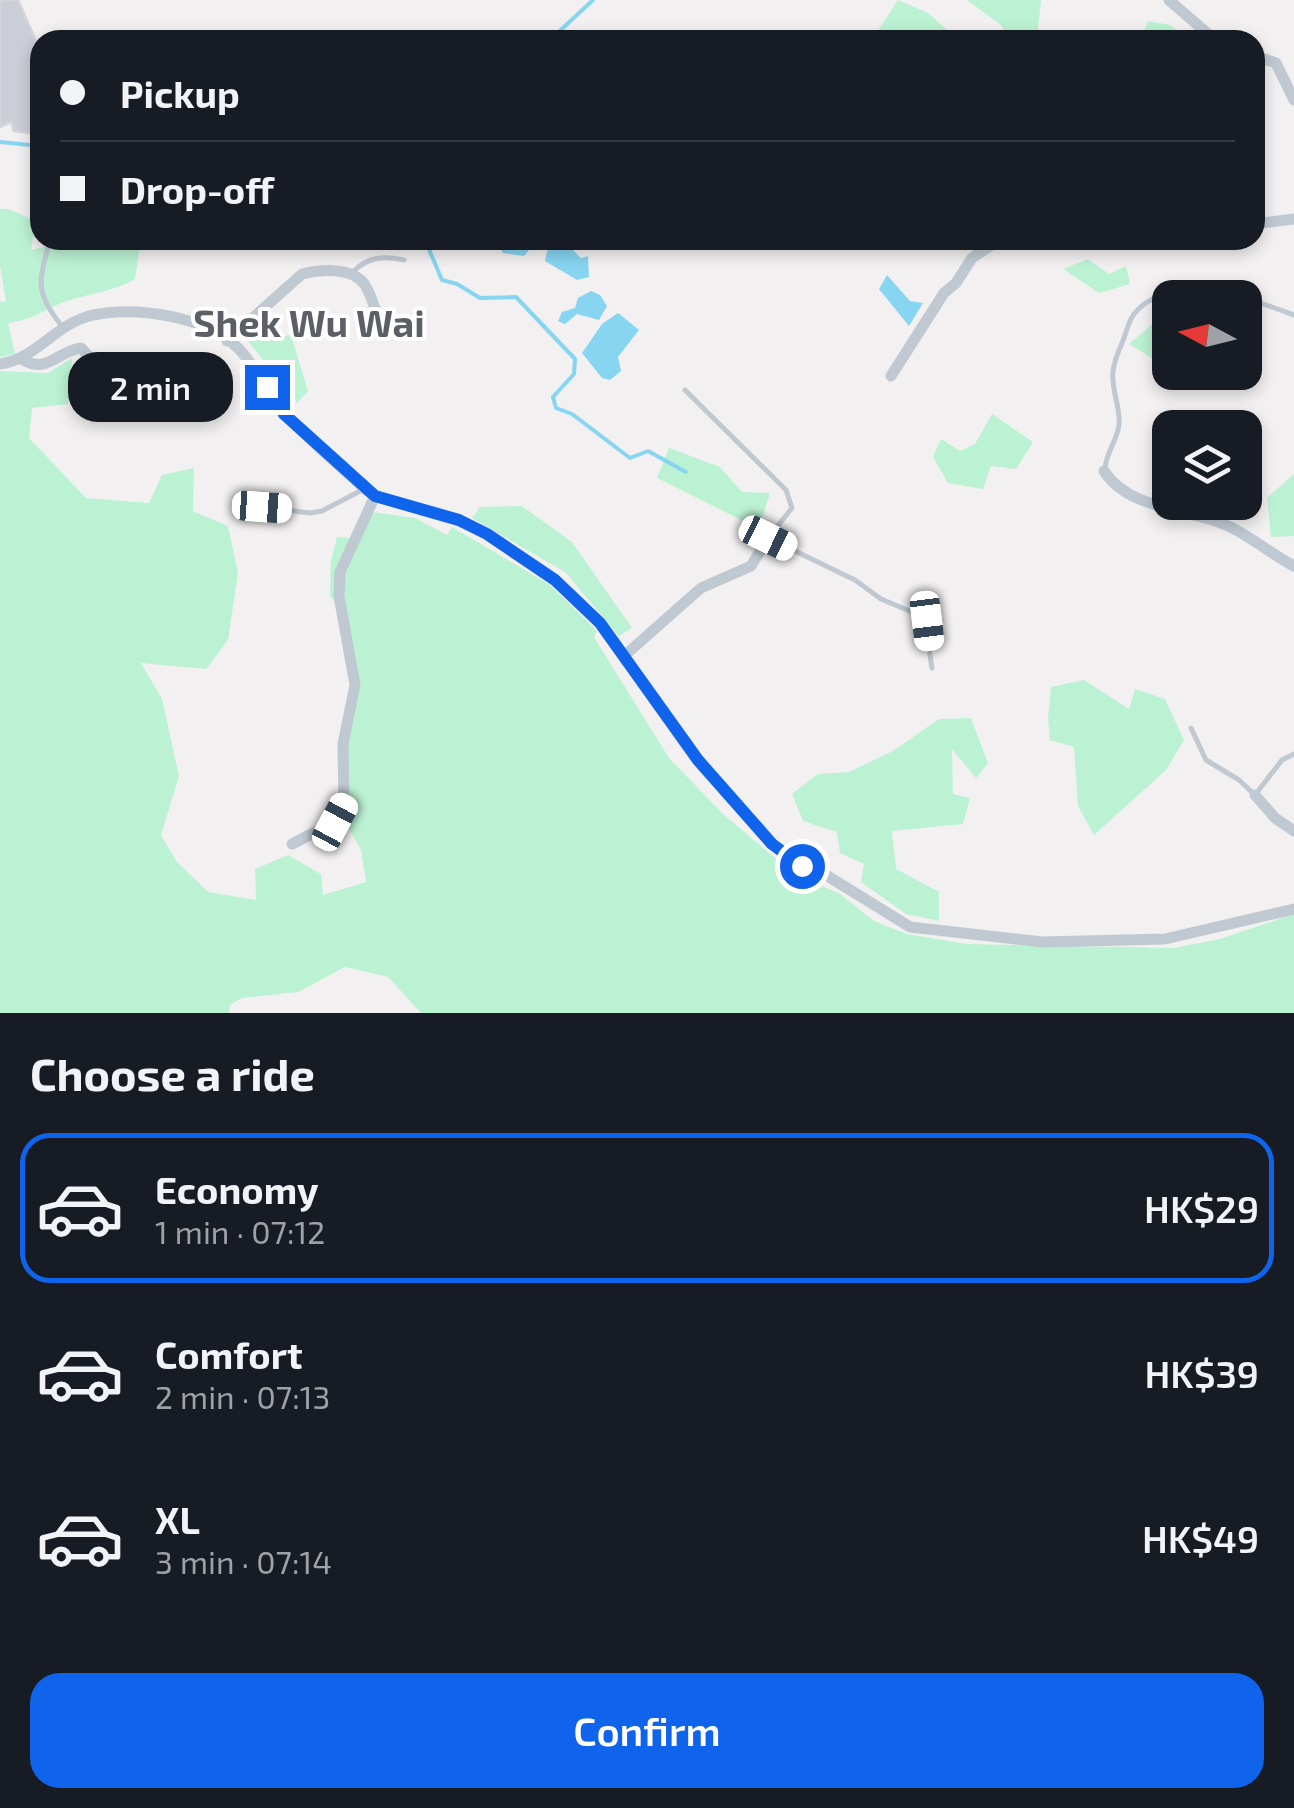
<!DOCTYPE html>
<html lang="en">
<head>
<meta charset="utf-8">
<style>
	:root { --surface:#171b24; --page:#242831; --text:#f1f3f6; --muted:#9ea1a6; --line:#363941; --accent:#1064ec }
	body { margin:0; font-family:"Exo 2",sans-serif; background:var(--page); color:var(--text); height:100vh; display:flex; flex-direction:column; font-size:38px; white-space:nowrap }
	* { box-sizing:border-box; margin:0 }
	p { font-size:32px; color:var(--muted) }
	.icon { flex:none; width:55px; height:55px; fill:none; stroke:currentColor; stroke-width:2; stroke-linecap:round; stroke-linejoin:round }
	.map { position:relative; height:1013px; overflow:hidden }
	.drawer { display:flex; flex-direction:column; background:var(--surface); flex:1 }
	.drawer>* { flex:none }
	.hud { position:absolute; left:30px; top:30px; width:1235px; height:220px; border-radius:30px; box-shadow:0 5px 15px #0003; display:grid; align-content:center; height:220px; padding:0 30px; background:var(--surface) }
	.needle { width:65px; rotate:277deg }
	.buttons { position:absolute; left:1152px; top:280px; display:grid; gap:20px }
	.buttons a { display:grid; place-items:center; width:110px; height:110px; border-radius:20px; background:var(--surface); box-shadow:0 5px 15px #0003; font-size:50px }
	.end { position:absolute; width:45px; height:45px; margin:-22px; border:12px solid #1064ec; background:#fff; box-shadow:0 0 0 5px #fff }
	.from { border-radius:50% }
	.bubble { position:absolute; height:70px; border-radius:30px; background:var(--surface); box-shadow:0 5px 15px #0003; font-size:32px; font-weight:600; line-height:70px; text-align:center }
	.car { position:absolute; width:30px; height:60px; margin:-30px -15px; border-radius:12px; box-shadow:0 0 8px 2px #0007; background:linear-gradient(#fff 24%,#345 0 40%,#fff 0 76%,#345 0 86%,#fff 0) }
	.hud b { display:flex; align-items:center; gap:35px; height:95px; font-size:38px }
	.hud b+b { border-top:2px solid var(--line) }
	.hud i { width:25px; height:25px; background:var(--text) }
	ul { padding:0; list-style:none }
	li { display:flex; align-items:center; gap:30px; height:150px; margin:0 20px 15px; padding:0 10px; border:5px solid transparent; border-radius:30px }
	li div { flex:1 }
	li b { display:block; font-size:38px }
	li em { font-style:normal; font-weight:600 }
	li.on { border-color:var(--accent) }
	li>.icon { width:90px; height:90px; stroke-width:1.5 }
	h2 { padding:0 30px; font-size:45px; line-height:120px }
	.cta { display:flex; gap:20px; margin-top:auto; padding:20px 30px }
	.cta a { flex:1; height:115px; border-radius:30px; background:var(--accent); color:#fff; font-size:40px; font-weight:600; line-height:115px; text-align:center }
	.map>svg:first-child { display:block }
	.green { fill:#bcf2d4 }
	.water { fill:#87d5f1 }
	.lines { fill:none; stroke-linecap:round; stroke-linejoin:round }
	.stream { stroke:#87d5f1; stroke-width:4 }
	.building { fill:#cbced6; stroke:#d3d5db; stroke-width:2.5 }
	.lane { stroke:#c0c9d2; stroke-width:5 }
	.street { stroke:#c0c9d2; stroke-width:11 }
	.route { stroke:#1064ec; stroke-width:12 }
	.labels { text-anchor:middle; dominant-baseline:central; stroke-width:8; stroke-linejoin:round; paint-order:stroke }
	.quarter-label { font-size:38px; font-weight:bold; fill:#5c5f65; stroke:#fff }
</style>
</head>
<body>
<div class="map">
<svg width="1294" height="1013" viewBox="0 0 1294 1013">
	<rect width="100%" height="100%" fill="#f2f0f0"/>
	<path class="green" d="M898,0L928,13L959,40H872Z
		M967,0H1041L1037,40H1010L1001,25Z
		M1148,21L1170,25L1191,40H1142Z
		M0,209H9L36,221L31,250C63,242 108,229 140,246L135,279C113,292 91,293 67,301C43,309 37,319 8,323L15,354L0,357V301L6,302L0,265Z
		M1088,259L1109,274L1126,266L1130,284L1099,293L1063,269Z
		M1170,314V369L1129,344L1162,316Z
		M291,335L308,391L297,403L248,341Z
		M72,358L68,404L32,408L29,438L86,498L149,503L162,475L194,468L193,511L228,526L238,573L228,640L206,669L141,663L162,699L179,776L161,835L177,862L208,892L256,900L255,869L288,855L321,874L323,895L366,882L361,850L346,823L344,753L358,670L345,609L330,597L331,561L337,537L358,539L372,512L415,518L447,535L452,527L550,585L597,631L594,637L669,758L724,815L793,873L840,894L874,921L907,934L966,944L1174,948L1220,939L1294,914V1013H421L388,977L345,967L298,992L242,998L230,1005L229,1013H0V371L48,373Z
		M992,414L1033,442L1016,469L991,466L983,489L948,483L933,457L941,439L960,451L975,444Z
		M669,448L720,467L742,492L770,493L759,529L657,478Z
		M1294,474V536L1271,537L1267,498Z
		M522,506L572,542L632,628L619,636L565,572L472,518L480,507Z
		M1084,680L1129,709L1135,689L1165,699L1184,740L1166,770L1094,835L1078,806L1074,747L1050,740L1048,718L1051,687Z
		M971,718L988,763L976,778L952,749L953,794L970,798L963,824L892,831L896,869L939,892V921L906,914L861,882L864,864L840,853L837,832L803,821L792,794L818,774L849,772L893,751L939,719Z"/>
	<path class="water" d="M495,240H522L529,250L524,256L503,253Z
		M560,246L573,250L581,258L588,256L589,277L577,280L545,261L548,248Z
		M887,275L910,301L923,303L909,326L879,289Z
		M591,291L600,295L607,306L599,320L577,314L565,324L558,321L562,312L575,308L578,298Z
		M618,313L639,330L618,357L621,371L610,380L602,378L582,353L602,324Z"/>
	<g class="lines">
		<path class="stream" d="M550,40L593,0
			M0,142L40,146
			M405,240L428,247L442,280L457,284L480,298L516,297L575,359L574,374L553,397L556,408L572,414L630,458L648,451L686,472"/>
	</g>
	<path class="building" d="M0,0H18L40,50V134L14,131L11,122L0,127Z"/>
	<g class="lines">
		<path class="lane" d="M50,240C39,281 34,292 62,326
			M353,272C368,256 384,256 404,260
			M685,390L786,490L792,508L768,538L855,580L881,599L924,617L932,668
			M1105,469C1106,452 1117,441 1119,425C1121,408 1111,390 1113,372C1114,361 1118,352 1122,343C1126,334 1128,322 1134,314C1171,269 1251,299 1294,315
			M239,509L262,507L310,513L322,511L362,490
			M1191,728L1206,760L1239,780L1255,795L1282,760L1294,754"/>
		<path class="street" d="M1169,0L1215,40
			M1255,56L1276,63L1294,100
			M1255,224L1294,219
			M227,341L302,274C321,269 353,267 365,285C371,294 374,307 378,317
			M20,358C46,376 57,351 81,348L104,373
			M0,364C37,359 54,324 93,315C137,306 205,316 238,348C258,368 268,396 287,416C311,442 339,465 365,489L375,496L459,521L487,534L555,580L600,623L697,760L772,844L803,866L826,875L910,927L1043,942L1165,939L1294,909
			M891,376L944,293L956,283L972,258L999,240
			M1104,471C1129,510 1187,508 1226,525C1249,535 1271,554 1294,566
			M624,656L701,588L751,566L768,538
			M1255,795L1275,818L1294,831
			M292,844L335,822L344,805L343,744L355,685L339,596L340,572L375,496"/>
	</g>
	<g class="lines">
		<path class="route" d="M267,387L284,414L375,496L459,520L487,534L555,580L600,623L698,760L772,844L802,866"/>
	</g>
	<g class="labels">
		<g class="quarter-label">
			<text x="309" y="322">Shek Wu Wai</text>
		</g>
	</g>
</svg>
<div class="buttons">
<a><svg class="needle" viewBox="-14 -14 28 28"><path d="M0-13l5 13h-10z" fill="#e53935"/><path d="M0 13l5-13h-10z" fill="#9ea1a6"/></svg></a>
<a><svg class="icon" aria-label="layers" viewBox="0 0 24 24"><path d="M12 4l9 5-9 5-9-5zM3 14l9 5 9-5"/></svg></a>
</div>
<i class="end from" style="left:802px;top:866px"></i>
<i class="end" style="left:267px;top:387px"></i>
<div class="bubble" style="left:68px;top:352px;width:165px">2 min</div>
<i class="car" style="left:262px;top:507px;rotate:94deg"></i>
<i class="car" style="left:768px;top:538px;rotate:116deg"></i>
<i class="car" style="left:927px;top:621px;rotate:173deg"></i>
<i class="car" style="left:335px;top:822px;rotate:28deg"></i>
<div class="hud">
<b><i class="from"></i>Pickup</b>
<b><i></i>Drop-off</b>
</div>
</div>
<section class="drawer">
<h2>Choose a ride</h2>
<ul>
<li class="on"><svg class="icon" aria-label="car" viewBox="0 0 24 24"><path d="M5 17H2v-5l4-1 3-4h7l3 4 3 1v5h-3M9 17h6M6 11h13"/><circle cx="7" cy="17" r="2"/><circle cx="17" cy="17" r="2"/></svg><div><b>Economy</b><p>1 min · 07:12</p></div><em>HK$29</em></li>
<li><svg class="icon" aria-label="car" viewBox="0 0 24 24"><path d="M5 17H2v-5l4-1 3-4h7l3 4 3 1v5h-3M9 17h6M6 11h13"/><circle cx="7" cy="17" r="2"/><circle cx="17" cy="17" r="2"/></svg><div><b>Comfort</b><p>2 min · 07:13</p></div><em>HK$39</em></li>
<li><svg class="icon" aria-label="car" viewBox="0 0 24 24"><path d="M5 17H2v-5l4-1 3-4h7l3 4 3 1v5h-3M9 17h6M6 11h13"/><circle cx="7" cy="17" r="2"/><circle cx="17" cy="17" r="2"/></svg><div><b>XL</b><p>3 min · 07:14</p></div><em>HK$49</em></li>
</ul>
<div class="cta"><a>Confirm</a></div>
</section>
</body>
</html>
